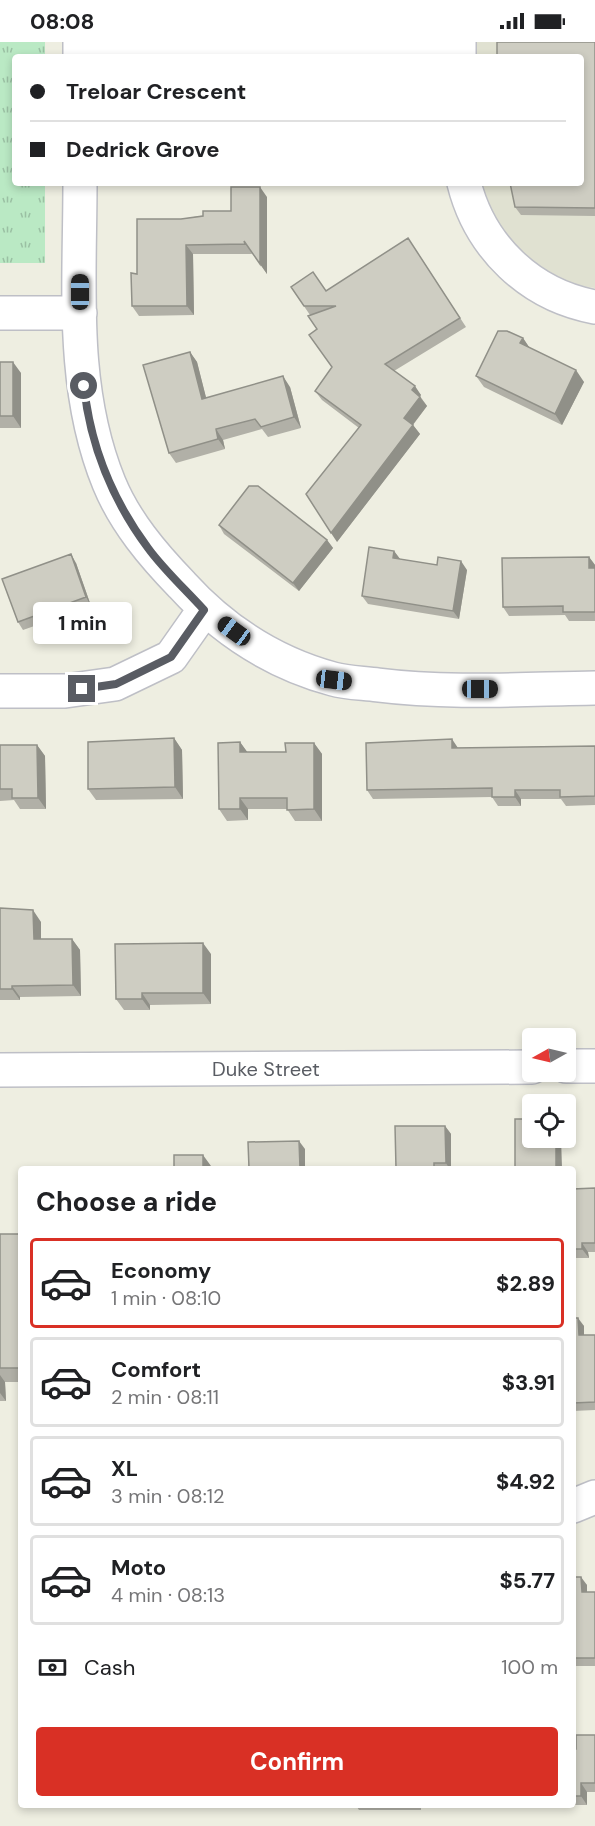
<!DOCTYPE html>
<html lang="en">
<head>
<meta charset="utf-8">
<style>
	:root { --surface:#fff; --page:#f6f6f6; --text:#202124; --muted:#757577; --line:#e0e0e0; --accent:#d93025 }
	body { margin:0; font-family:"DM Sans",sans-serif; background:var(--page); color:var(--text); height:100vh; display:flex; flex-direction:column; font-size:22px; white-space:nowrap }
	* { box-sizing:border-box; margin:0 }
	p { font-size:20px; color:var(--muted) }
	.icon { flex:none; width:33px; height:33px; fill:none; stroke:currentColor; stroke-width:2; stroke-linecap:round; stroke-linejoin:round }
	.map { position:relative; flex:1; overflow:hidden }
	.details { position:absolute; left:18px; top:1124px; width:558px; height:642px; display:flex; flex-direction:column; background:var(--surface); border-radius:6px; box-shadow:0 3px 9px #0003 }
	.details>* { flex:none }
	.top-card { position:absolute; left:12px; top:12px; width:572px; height:132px; border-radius:6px; box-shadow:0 3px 9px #0003; display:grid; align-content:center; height:132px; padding:0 18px; background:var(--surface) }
	.needle { width:39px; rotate:262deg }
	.buttons { position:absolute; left:522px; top:986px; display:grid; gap:12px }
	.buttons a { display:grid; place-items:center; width:54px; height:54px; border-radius:6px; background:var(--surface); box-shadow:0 3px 9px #0003; font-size:30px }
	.end { position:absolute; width:27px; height:27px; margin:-14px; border:8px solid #595c63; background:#fff; box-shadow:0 0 0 3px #fff }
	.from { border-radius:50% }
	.bubble { position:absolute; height:42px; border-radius:6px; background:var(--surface); box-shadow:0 3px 9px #0003; font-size:20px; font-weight:700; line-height:42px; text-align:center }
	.car { position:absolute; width:18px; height:36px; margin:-18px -9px; border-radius:8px; box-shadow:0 0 4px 2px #0007; background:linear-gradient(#222 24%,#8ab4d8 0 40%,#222 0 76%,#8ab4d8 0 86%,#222 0) }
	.top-card b { display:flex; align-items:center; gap:21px; height:57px; font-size:22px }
	.top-card b+b { border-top:2px solid var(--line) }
	.top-card i { width:15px; height:15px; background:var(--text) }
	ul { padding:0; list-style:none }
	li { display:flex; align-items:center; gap:18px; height:90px; margin:0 12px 9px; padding:0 6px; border:3px solid var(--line); border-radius:6px }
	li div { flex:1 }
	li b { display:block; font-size:22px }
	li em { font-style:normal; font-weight:700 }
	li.on { border-color:var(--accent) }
	li>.icon { width:54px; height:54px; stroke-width:1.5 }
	h2 { padding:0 18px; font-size:27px; line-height:72px }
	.pay { display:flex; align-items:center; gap:15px; height:66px; padding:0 18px; font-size:22px }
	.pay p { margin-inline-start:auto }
	.button { display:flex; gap:12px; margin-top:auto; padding:12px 18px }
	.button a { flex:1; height:69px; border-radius:6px; background:var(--accent); color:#fff; font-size:24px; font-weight:700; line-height:69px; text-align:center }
	.status { display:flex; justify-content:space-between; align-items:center; height:42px; padding:0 30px; background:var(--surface); direction:ltr }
	.status svg { height:16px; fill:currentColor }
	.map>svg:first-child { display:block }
	.education { fill:#e0e1d1 }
	.park { fill:url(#park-tufts) }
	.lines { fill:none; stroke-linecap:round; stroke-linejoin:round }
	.service-casing { stroke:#bebfc6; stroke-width:20 }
	.minor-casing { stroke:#bebfc6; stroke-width:36 }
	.tertiary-casing { stroke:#bebfc6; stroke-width:36 }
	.service { stroke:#fff; stroke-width:16 }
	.minor { stroke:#fff; stroke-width:33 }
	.tertiary { stroke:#fff; stroke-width:33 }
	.wall { fill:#b1b0a7 }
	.shaded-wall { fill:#909088 }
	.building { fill:#cecdc2; stroke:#909088; stroke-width:1.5 }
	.route { stroke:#595c63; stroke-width:8 }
	.labels { text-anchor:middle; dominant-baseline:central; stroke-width:5; stroke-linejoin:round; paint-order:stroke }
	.street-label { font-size:20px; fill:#595c63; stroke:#fff }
</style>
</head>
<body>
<div class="status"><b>08:08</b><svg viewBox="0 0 49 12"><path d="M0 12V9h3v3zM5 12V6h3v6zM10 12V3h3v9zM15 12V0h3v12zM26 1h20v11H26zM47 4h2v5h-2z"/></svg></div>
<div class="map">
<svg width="595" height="1784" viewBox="0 0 595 1784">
	<defs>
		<pattern id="park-tufts" width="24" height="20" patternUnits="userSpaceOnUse" patternTransform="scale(1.5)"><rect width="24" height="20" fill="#bae9c4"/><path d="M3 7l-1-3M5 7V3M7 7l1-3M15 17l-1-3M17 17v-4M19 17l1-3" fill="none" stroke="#9ac0a3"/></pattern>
	</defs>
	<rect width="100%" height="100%" fill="#eeeee1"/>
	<path class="education" d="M474,0H595V246L571,242L542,227L513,204L486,164L479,141H580V15H474Z"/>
	<path class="park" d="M0,0H45V15H15V141H45V221H0Z"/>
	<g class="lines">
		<defs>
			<path id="service" d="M80,8H459"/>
			<path id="minor" d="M80,0V15
				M459,15V0
				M80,141C80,241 70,346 109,441C125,480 153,513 182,543C223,588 274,621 333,637C347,641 364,641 378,643C449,652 523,647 595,646
				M464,141C480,205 530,253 595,265
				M0,271H80
				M0,649H65L115,642L171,615L204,568
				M573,1464L595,1455"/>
			<path id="tertiary" d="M566,1024H595
				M0,1028L532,1025"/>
		</defs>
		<use href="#service" class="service-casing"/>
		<use href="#minor" class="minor-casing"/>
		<use href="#tertiary" class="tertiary-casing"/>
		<use href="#service" class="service"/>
		<use href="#minor" class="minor"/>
		<use href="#tertiary" class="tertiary"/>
	</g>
	<path class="wall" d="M595,0V174L521,173L515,165Z
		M341,141H397V142H342Z
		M267,155V232L251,209L252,212H193L194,273L139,274L132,264L137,232L181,177L231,169Z
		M414,205L466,285L394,329L421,353L420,354L427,364L413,383L420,392L337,500L359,386L322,358L315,349L332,325L317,287L310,273L291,245L326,249Z
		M523,296L529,305L584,340L562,383L484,345L476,334Z
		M190,310L197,320L206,356L290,345L301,386L268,395L262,387L223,398L225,407L176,421L169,411Z
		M0,320L21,331V386H0Z
		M219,483L327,498L333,506L299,549L224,492Z
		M394,509L400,517L467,528L459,577L368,562L362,554Z
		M589,515L595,523V579H569L565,573L509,574L503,565Z
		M76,521L91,564L23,588L18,580Z
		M174,696L182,708L183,757L96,758L88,747Z
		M240,700L247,710H286L314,701L322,712V779H295L287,767H248V778L227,779L219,767Z
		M0,703H37L45,714L46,767H20L14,758L0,759Z
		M595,704V763L566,764L561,757H521V764H498L492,755L373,757L367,748L458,706Z
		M0,866L41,880V897H72L80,908L81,954L20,955V958H0Z
		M211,912V962L150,963V968H124L116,957Z
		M445,1084L451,1092V1126H396Z
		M595,1146V1210H588L589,1216H573V1147Z
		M0,1192H19L21,1195V1340H5L6,1359H0Z
		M573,1276L584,1284V1293H595V1368L573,1369Z
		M573,1535L587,1543V1550H595V1624H573Z
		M595,1693V1750H587V1763H560L573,1762V1707H576Z
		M355,1762H421V1768H359Z"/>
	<path class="shaded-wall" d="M260,145L267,155V232L260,222Z
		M186,203L193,212L194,273L187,264Z
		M523,296L531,308L520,301Z
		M190,310L197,320L209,367L202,357Z
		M13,320L21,331V386L13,374Z
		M576,328L584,340L562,383L555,372Z
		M283,334L290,345L301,386L294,375Z
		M415,344L421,353L418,357L412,348Z
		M420,355L427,364L411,385L404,376Z
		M413,383L420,392L337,500L331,491Z
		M216,387L223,398L225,407L218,397Z
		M327,498L333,506L299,549L293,541Z
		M394,509L400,517L399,524L393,516Z
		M71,512L76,521L91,564L86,555Z
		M589,515L595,523V535L589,526Z
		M461,519L467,528L459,577L453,569Z
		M174,696L182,708L183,757L175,745Z
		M452,697L458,706H452Z
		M240,700L248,711L240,710Z
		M314,701L322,712V779L314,767Z
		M37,703L45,714L46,767L38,756Z
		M515,748L521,757V764L515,755Z
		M240,756L248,767V778L240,767Z
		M33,868L41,880V908L34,897Z
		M72,897L80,908L81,954L73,943Z
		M203,901L211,912V962L203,951Z
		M12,944L20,955V958L12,947Z
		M142,951L150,963V968L142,957Z
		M445,1084L451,1092V1126H449L446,1121Z
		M556,1095H561L562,1126H556Z
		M299,1099L305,1107V1126H300Z
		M203,1113L211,1124V1126H203Z
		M19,1192L21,1195V1222L20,1220Z
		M582,1201L588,1210L589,1216L582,1207Z
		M578,1276L584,1284V1301L579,1293Z
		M0,1333L5,1340L6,1359L0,1351Z
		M581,1535L587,1543V1558L582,1550Z
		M581,1741L587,1750V1763L581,1754Z"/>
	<path class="building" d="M497,0H595V166L515,165L510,141H580V15H497Z
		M231,145H260V222L244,199L245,202L186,203L187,264H132L131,231L137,232V177H181L203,174V169H231Z
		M408,196L460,276L385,322L415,344L412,348L420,355L404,376L413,383L331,491L306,452L361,383L315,349L332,325L309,293L317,287L308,274L336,264H304L291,245L313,230L326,249Z
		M498,289H507L523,296L520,301L576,328L555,372L476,334Z
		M190,310L202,357L283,334L294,375L261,385L255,377L216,387L218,397L169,411L143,323Z
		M0,320H13V374H0Z
		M249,444H258L327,498L293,541L219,483Z
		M369,505L394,509L393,516L437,523L438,515L461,519L453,569L362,554Z
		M71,512L86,555L18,580L2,537Z
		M589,515V526H595V570H563V564L503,565L502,516Z
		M174,696L175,745L88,747V700Z
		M452,697V706L595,704V754L560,755V748H515V755H492V746L367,748L366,701Z
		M240,700V710H286L285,701H314V767L287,768V756H240V767H219L218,701Z
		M0,703H37L38,756H12V747H0Z
		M0,866L33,868L34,897H72L73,943L12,944V947H0Z
		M203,901V951H142V957H116L115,902Z
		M515,1077H532V1095H556V1126H515Z
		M395,1084H445L446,1121H434V1126H396Z
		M299,1099L300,1126H249L248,1100Z
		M174,1113H203V1126H174Z
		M595,1146V1201H582V1207H573V1147Z
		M0,1192H19L20,1220H21V1283H20L21,1326H0Z
		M573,1276H578L579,1293H595V1360L573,1361Z
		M573,1535H581L582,1550H595V1616H573Z
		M576,1693H595V1741H581V1754H573V1707H576Z"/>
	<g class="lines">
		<path class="route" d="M82,647L116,642L171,615L204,568C186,548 164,528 148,506C113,459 90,403 84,344"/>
	</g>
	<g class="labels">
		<g class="street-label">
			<text x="266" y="1027">Duke Street</text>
		</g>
	</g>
</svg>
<div class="buttons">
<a><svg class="needle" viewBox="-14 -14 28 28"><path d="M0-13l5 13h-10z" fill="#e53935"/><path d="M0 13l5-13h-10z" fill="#757577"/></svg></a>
<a><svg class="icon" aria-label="locate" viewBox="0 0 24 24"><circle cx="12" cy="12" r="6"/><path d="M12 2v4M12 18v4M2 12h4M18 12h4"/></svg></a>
</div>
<i class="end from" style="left:84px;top:344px"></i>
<i class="end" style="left:82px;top:647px"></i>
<div class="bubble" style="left:33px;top:560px;width:99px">1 min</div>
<i class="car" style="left:80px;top:250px;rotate:0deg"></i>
<i class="car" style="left:234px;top:589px;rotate:306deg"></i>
<i class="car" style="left:334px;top:638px;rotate:97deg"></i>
<i class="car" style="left:480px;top:647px;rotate:90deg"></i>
<div class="top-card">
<b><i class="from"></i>Treloar Crescent</b>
<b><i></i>Dedrick Grove</b>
</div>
<section class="details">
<h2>Choose a ride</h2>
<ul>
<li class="on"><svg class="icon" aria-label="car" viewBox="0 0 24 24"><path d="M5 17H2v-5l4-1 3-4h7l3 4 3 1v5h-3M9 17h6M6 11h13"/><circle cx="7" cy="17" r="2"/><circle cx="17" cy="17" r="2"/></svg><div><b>Economy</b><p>1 min · 08:10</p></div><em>$2.89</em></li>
<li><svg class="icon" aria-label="car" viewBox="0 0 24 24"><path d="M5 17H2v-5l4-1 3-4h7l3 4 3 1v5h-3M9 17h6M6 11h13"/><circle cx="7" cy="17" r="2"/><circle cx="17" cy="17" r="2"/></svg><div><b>Comfort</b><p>2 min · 08:11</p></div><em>$3.91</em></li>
<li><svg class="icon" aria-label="car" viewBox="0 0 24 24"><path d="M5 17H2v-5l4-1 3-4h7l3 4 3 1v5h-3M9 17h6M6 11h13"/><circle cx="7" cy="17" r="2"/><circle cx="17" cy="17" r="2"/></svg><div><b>XL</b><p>3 min · 08:12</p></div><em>$4.92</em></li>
<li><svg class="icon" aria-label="car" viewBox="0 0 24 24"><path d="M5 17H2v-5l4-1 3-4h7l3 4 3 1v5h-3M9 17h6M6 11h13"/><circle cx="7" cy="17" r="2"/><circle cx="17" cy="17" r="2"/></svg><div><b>Moto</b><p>4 min · 08:13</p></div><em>$5.77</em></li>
</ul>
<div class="pay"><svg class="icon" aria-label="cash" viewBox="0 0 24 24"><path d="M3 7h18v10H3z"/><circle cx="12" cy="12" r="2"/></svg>Cash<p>100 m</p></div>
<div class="button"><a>Confirm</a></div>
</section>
</div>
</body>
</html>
